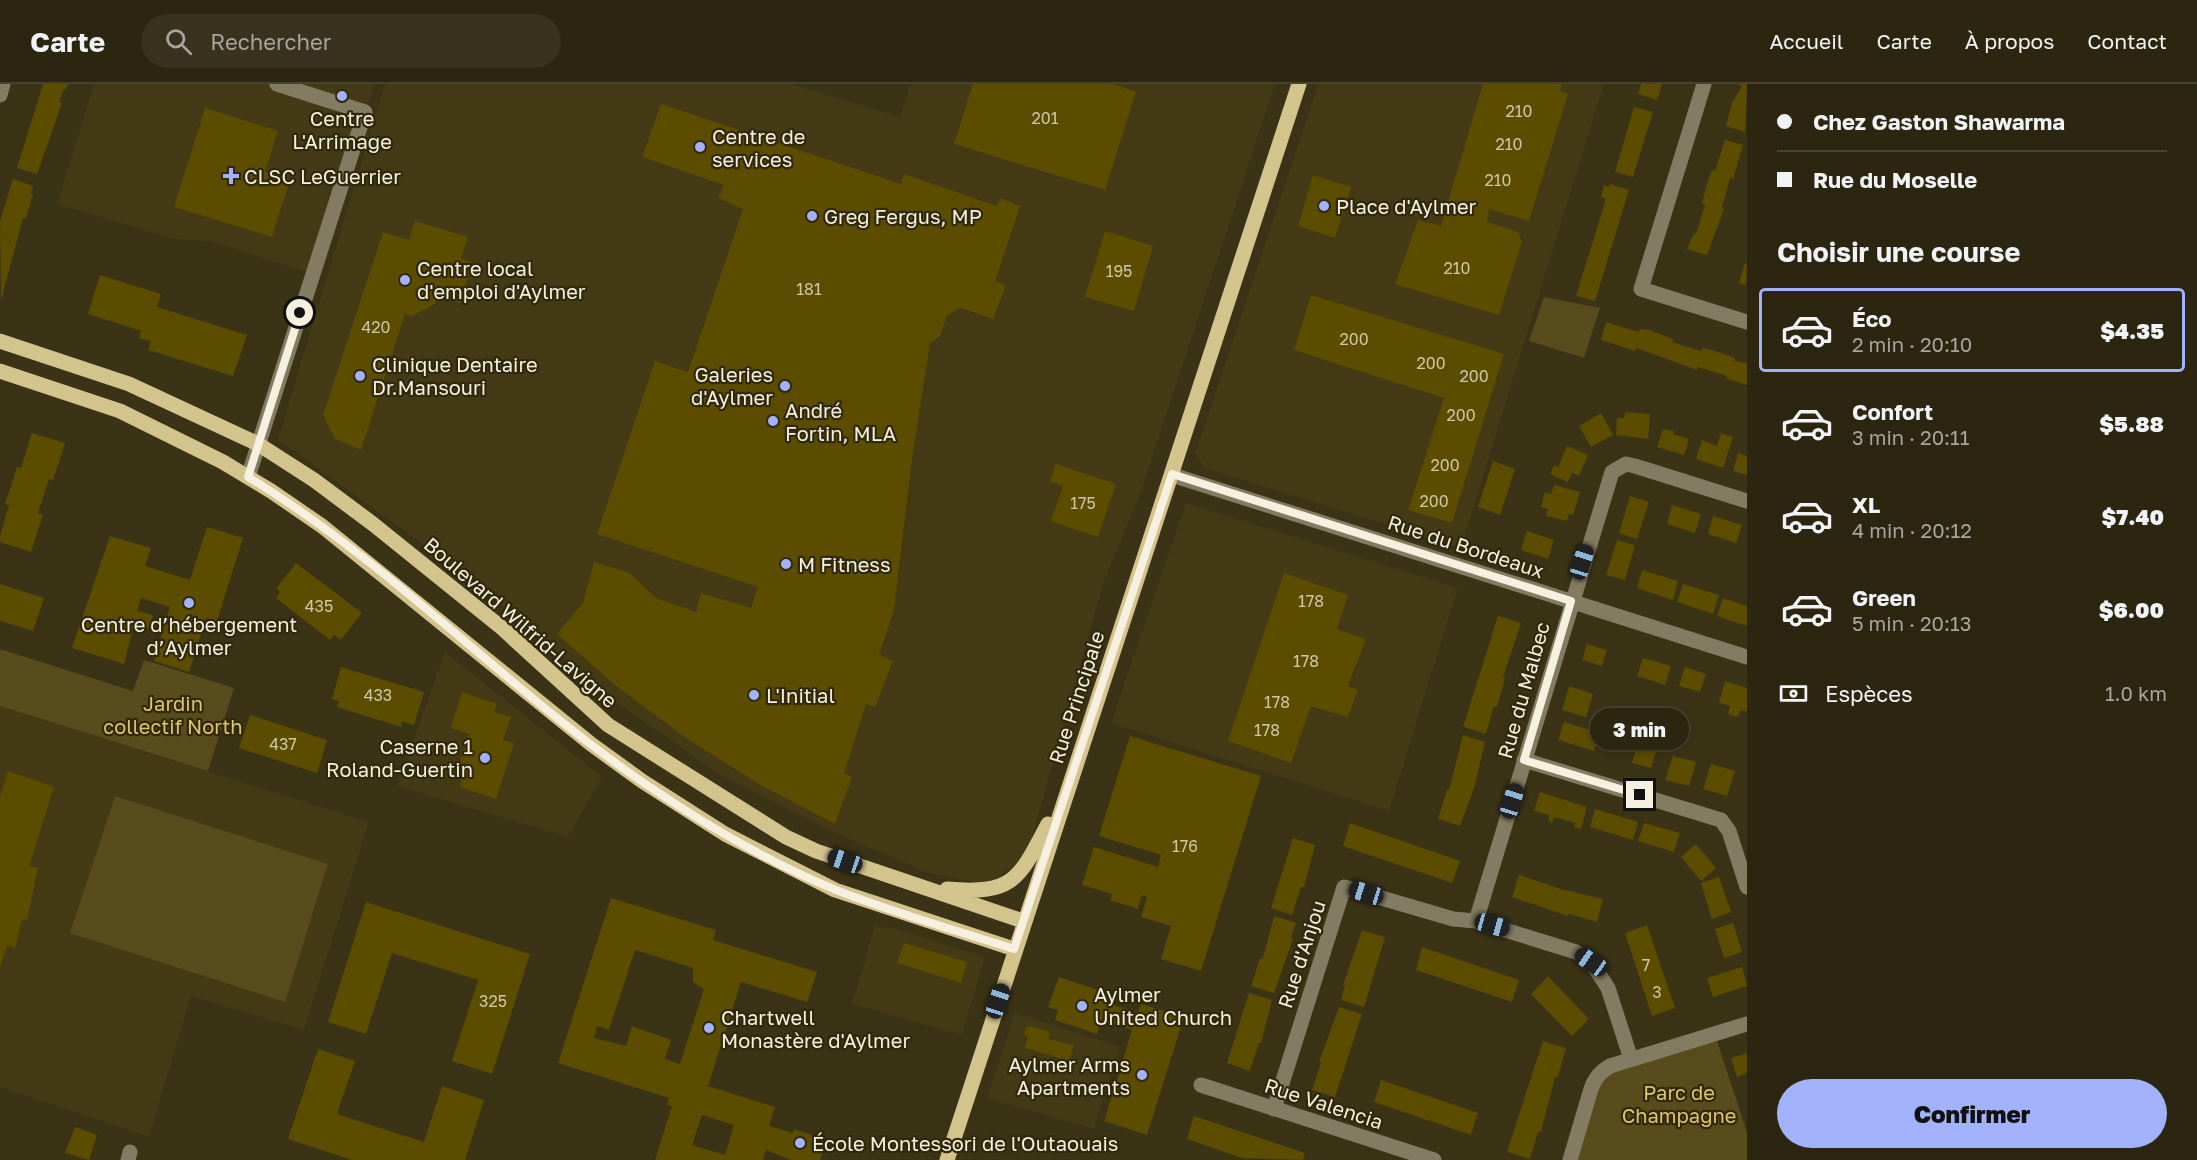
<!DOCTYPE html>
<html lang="fr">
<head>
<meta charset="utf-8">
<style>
	:root { --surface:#2c2610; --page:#38321e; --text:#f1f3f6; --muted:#a6a59f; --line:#484330; --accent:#a2b2fd }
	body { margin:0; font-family:"Golos Text",sans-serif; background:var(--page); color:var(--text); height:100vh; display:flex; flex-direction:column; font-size:22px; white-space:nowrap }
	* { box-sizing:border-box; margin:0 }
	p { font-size:20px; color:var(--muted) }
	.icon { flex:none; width:33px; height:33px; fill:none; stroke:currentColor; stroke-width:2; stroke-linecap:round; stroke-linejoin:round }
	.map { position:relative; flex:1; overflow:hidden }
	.panel { display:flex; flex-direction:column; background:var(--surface); width:450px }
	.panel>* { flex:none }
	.guide { display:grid; align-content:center; height:132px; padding:0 30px; background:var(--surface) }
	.end { position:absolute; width:27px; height:27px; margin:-14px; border:8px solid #f5f0df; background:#111; box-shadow:0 0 0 3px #111 }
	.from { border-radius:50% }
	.bubble { position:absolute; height:42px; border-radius:21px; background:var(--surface); box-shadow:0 3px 9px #0003,0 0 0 2px var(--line); font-size:20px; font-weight:800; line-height:42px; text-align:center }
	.car { position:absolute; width:18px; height:36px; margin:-18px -9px; border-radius:8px; box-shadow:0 0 4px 2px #0007; background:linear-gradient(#222 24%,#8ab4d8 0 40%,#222 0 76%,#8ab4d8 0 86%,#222 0) }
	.guide b { display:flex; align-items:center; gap:21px; height:57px; font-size:22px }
	.guide b+b { border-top:2px solid var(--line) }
	.guide i { width:15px; height:15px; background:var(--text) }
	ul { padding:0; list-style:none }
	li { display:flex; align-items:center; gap:18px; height:84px; margin:0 12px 9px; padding:0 18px; border:3px solid transparent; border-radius:6px }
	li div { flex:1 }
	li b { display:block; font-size:22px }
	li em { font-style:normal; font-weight:800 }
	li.current { border-color:var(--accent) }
	li>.icon { width:54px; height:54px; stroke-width:1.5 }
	h2 { padding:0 30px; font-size:27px; line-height:72px }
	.pay { display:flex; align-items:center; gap:15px; height:66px; padding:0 30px; font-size:22px }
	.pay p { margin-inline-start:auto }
	.cta { display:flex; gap:12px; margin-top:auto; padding:12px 30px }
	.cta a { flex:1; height:69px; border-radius:36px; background:var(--accent); color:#111; font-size:24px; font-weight:800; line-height:69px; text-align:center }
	header { display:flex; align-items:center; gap:36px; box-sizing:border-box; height:84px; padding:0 30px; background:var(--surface); border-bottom:2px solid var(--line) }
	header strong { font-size:28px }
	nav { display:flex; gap:33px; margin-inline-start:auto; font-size:21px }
	.search { width:420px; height:54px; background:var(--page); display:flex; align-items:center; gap:15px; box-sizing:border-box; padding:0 21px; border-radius:33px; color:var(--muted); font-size:22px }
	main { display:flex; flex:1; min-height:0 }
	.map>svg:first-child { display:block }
	.built { fill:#443a15 }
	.green { fill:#584b1c }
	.building { fill:#5c4c00; fill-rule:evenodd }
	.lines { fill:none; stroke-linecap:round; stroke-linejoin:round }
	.minor { stroke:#837c62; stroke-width:15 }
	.major { stroke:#d3c48d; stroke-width:15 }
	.route { stroke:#f5f0df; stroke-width:8 }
	.poi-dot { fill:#a2b2fd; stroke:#31290c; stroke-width:2 }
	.labels { text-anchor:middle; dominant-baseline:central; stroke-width:4.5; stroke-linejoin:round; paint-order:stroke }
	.number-label { font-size:16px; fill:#cfc7a7 }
	.poi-label { font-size:20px; fill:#f5f0df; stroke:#31290c; text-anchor:start }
	.street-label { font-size:20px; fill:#f5f0df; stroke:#31290c }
	.park-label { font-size:20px; fill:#dfc569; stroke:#31290c }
</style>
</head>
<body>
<header>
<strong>Carte</strong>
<div class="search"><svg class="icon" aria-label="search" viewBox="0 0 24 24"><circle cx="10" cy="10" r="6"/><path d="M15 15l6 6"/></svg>Rechercher</div>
<nav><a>Accueil</a><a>Carte</a><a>À propos</a><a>Contact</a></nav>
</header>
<main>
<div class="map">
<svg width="1747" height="1076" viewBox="0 0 1747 1076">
	<rect width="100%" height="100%" fill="#3b3316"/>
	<path class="built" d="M94,0H374L313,190L210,157L175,155L57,120Z
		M385,0H791L900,33L911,0H1275L1141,408L1103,500L1026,775L986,800L928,789L829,746L722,692L613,616L529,544L414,454L278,355Z
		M1318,0H1604L1461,464L1204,384L1195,369Z
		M1186,419L1458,504L1389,727L1111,639Z
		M445,568L602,693L568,753L397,702Z
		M0,622L369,738L304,946L191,912L149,1053L0,1003Z
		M875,842L897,845L985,873L962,951L852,920Z
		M1015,929L1120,963L1094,1045L987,1014Z"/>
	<path class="green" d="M1544,213L1600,224L1584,274L1529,257Z
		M0,565L133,607L144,576L234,604L208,687L0,622Z
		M115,712L328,780L285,918L70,849Z
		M1715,951L1747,1048V1076H1570L1595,994Z"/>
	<path class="building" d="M43,0H68L66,6L64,5L59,18L62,19L37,90L17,84Z
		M973,0H1113L1136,8L1105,106L954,60Z
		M1483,0H1562L1560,7L1568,10L1529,137L1489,125L1487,138L1518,148L1522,157L1499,231L1395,200L1418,136L1441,142Z
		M1641,0H1662L1657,16L1638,10Z
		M1737,0H1747L1745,48L1726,42L1732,19L1742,2Z
		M661,20L901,100L904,90L997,122L1000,114L1020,122L995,197L1006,202L993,235L961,224L947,231L940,252L930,259L912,375L894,526L879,571L893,577L875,623L866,620L844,689L852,693L835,740L757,699L686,654L616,602L557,550L583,519L594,478L630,489L656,514L696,528L701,509L751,524L758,503L597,450L655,277L688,288L743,125L718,114L724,101L642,73Z
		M1634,23L1653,28L1633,93L1615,88Z
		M205,24L278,47L265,88L290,96L272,153L174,123Z
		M1725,56L1743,61L1733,95L1730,94L1722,123L1724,125L1707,171L1687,165L1694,149L1696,150L1705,121L1702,120L1706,103L1712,86L1715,87Z
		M1313,91L1351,103L1335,154L1298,142Z
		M13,95L33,102L31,109L33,110L26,135L23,134L1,217L0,137Z
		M1610,100L1629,106L1595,217L1576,212L1606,115L1601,113L1604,101L1609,103Z
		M415,137L468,153L461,174L472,178L460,219L438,212L435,220L412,232L405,230L361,366L335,355L323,331L383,148L409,156Z
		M1105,147L1153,162L1134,227L1085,213Z
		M1745,179L1747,180L1746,201L1739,199Z
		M100,191L161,210L157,223L247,251L233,292L148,266L151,257L139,254L141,247L88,230Z
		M1311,211L1504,270L1452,439L1408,426L1444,314L1294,266Z
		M1606,238L1639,248L1640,245L1649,246L1673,255L1672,258L1701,267L1702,264L1712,266L1735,274V277L1747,279V301L1727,295V292L1698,283L1697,286L1636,264L1635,267L1601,256Z
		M1625,328L1650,330L1648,355L1616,351L1617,334H1624Z
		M1601,329L1613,351L1591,363L1579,342Z
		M1663,345L1674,347L1673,350L1689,355L1684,371L1657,363Z
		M32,349L65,359L53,396L49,395L38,429L43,431L31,468L0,458V452L9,421L5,420L17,383L21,384Z
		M1721,349L1733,353L1723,384L1696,375L1702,356L1717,362Z
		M1567,362L1588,371L1579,392L1572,389L1568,398L1550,390L1554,381L1558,383Z
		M1738,369L1747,372V391L1733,387Z
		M1493,377L1515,385L1500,431L1478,423Z
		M1056,380L1116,400L1098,453L1051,437L1063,402L1050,397Z
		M1554,401L1580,408L1573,431L1569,430L1567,437L1546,432L1548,425L1541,423L1545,408L1551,410Z
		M1630,412L1649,418L1637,455L1619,449Z
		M1672,421L1701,430L1695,449L1667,440Z
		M1713,432L1742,441L1736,459L1708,450Z
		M207,443L243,454L217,537L206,534L189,588L154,577L170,523L141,514L137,527L153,531L149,545L134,540L124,580L72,564L110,452L151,464L145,482L190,496Z
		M1527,447L1554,456L1548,475L1521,466Z
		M1617,456L1635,461L1625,496L1606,491Z
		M296,479L362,529L341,556L334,551L330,556L276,514L280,508L276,505Z
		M1642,486L1678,497L1673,516L1637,504Z
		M1284,489L1348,511L1337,545L1366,555L1348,602L1358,606L1348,633L1311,622L1291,679L1228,657Z
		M0,500L44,514L33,547L0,537Z
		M1683,500L1719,511L1713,530L1677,518Z
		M1723,514L1747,522V542L1717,532Z
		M1498,532L1521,539L1503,593L1505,594L1497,623L1494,622L1486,650L1463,643Z
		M1587,560L1607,566L1602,582L1582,576Z
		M1643,574L1671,582L1665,601L1637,592Z
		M341,583L424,608L414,641L402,637L401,643L337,623L339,617L332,615Z
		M1685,583L1706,590L1700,608L1679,602Z
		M1725,597L1747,604V628L1741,626L1738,633L1728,630L1730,622L1719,619Z
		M1569,602L1593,610L1586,633L1562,626Z
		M462,608L497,620L494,628L511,633L503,656L514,659L496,715L460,703L463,692L456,689L469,650L451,644Z
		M250,631L327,656L317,689L239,664Z
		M1564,638L1600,649L1594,667L1558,656Z
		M1463,651L1485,658L1475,701L1460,742L1438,735L1447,706H1449Z
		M1130,652L1261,692L1201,887L1161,875L1171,842L1141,833L1147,813L1142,811L1138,825L1110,816L1112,810L1082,801L1094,763L1158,783L1161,771L1099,752Z
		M1637,662L1656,668L1651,684L1632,679Z
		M1673,672L1696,678L1689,702L1665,696Z
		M1711,680L1735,687L1727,712L1703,705Z
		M8,687L54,703L29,782L38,784L27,836L22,835L15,864L7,862L0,883V712Z
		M1540,708L1587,723L1581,745L1574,743L1575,739L1554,733L1552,739L1548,737L1549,731L1534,727Z
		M1595,725L1638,738L1633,756L1590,743Z
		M1350,739L1460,777L1452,799L1343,762Z
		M1644,739L1680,749L1674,768L1638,757Z
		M1293,754L1315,761L1304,803H1301L1292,831L1271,824Z
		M1696,760L1716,784L1701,797L1681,773Z
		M1519,791L1561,805L1603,815L1597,838L1569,830L1568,832L1512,813Z
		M1719,793L1731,828L1712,835L1701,799Z
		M611,814L716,846L713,856L817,888L807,918L741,898L708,1002L775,1023L769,1042L793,1049L794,1045L827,1056L820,1076H791L766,1066L763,1076H655L672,1022L667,1021L669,1014L558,979ZM635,866L693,884V898L704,905L680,980L665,975L671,956L632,942L626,962L594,954L597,942L609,946ZM702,1031L734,1041L725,1071L692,1061Z
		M366,818L530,870L492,990L452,977L478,896L392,869L366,950L328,938Z
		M1274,832L1296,839L1291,853L1293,855L1274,909L1251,902L1260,875L1263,874Z
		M1733,839L1742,868L1724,874L1715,845Z
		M1647,841L1675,924L1652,932L1625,849Z
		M1362,846L1385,853L1364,923L1341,916L1345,901H1343Z
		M904,859L967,878L961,899L897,879Z
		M1422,863L1519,896L1512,918L1416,886Z
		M1742,883L1747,902L1713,913L1707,894Z
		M1548,892L1589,935L1572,952L1531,910Z
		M1059,893L1113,911L1110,920L1138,929L1141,920L1184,933L1147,1051L1104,1037L1132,946L1102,935L1097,950L1055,936L1058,926L1048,923Z
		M1249,909L1272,916L1261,959H1259L1250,987L1227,979Z
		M1339,923L1362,930L1335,1013L1312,1006L1321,979L1319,978Z
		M1031,942L1050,948L1048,955L1074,961L1069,977L1025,964L1028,952L1024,951L1026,943Z
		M1543,957L1566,964L1558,993H1555L1541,1048H1538L1530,1075L1507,1068Z
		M318,965L355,977L337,1030L424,1058L442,1002L484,1016L465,1076H352L288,1055Z
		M1747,969V989L1737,993L1731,974Z
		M1381,996L1478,1029L1471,1051L1374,1018Z
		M1194,1032L1305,1069L1303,1076L1242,1074L1187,1055Z
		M75,1043L97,1051L89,1076L65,1069Z"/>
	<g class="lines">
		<path class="minor" d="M1704,0L1641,205L1747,238
			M0,11L3,0
			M1172,391L1747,573
			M248,393L365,28L277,0
			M1524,676L1721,736L1729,747L1747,803
			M1476,837L1612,388L1626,380L1635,382L1747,417
			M1201,1001L1434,1076
			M1274,1025L1344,803L1453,835L1476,837L1576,868L1591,878L1608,904L1631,975
			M128,1076L130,1068
			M1570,1076L1591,1005C1595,994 1600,988 1610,982L1747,940"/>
		<path class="major" d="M0,257L129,300L258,360L314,396L373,440L502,544L608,641L786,753L816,767L1023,837
			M0,287L120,327L223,378L271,407L322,442L591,660L642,697L725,750L835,806L1014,865
			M947,805C1014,811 1019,795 1048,740
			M947,1076L1299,0"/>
	</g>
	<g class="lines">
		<path class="route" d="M300,229L248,393C390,479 505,603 641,697C702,739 768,778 836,806C894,829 955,846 1014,865L1172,390L1571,517L1524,676L1640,711"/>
	</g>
	<g class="poi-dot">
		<circle cx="342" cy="12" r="6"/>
		<circle cx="700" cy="63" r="6"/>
		<path d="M228 83h6v6h6v6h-6v6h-6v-6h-6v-6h6z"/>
		<circle cx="1324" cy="122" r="6"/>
		<circle cx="812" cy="132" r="6"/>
		<circle cx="405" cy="196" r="6"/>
		<circle cx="360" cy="292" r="6"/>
		<circle cx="785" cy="302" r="6"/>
		<circle cx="773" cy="337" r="6"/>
		<circle cx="786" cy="480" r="6"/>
		<circle cx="189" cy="519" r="6"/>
		<circle cx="754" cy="611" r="6"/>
		<circle cx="485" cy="674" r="6"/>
		<circle cx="1082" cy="922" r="6"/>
		<circle cx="709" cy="944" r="6"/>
		<circle cx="1142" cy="991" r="6"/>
		<circle cx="800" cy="1059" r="6"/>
	</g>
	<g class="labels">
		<g class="number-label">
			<text x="1519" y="27">210</text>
			<text x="1045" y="34">201</text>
			<text x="1509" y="60">210</text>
			<text x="1498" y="96">210</text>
			<text x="1457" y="184">210</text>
			<text x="1119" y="187">195</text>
			<text x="809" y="205">181</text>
			<text x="376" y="243">420</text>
			<text x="1354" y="255">200</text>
			<text x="1431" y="279">200</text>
			<text x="1474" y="292">200</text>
			<text x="1461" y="331">200</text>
			<text x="1445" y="381">200</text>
			<text x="1434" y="417">200</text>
			<text x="1083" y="419">175</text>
			<text x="1311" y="517">178</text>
			<text x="319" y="522">435</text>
			<text x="1306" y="577">178</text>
			<text x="378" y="611">433</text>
			<text x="1277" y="618">178</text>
			<text x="1267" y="646">178</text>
			<text x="283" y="660">437</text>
			<text x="1185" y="762">176</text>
			<text x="1646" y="881">7</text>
			<text x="1657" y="908">3</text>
			<text x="493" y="917">325</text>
		</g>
		<g class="poi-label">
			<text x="342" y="34" text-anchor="middle">Centre<tspan x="342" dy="23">L'Arrimage</tspan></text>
			<text x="712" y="52">Centre de<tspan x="712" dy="23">services</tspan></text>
			<text x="244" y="92">CLSC LeGuerrier</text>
			<text x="1336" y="122">Place d'Aylmer</text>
			<text x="824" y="132">Greg Fergus, MP</text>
			<text x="417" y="184">Centre local<tspan x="417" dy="23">d'emploi d'Aylmer</tspan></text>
			<text x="372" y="280">Clinique Dentaire<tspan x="372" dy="23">Dr.Mansouri</tspan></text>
			<text x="773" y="290" text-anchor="end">Galeries<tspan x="773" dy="23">d'Aylmer</tspan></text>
			<text x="785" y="326">André<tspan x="785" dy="23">Fortin, MLA</tspan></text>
			<text x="798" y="480">M Fitness</text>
			<text x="189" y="540" text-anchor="middle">Centre d’hébergement<tspan x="189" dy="23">d’Aylmer</tspan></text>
			<text x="766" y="611">L'Initial</text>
			<text x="473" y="662" text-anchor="end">Caserne 1<tspan x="473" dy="23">Roland-Guertin</tspan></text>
			<text x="1094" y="910">Aylmer<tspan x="1094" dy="23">United Church</tspan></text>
			<text x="721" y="933">Chartwell<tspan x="721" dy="23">Monastère d'Aylmer</tspan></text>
			<text x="1130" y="980" text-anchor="end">Aylmer Arms<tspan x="1130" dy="23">Apartments</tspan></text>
			<text x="812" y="1059">École Montessori de l'Outaouais</text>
		</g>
		<g class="street-label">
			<text transform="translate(1466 462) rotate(18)">Rue du Bordeaux</text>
			<text transform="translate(521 538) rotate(41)">Boulevard Wilfrid-Lavigne</text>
			<text transform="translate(1523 606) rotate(-74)">Rue du Malbec</text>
			<text transform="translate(1076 613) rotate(-72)">Rue Principale</text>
			<text transform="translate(1301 870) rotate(-72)">Rue d'Anjou</text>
			<text transform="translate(1324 1019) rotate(18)">Rue Valencia</text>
		</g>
		<g class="park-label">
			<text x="173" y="619">Jardin<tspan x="173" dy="23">collectif North</tspan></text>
			<text x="1679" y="1008">Parc de<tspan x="1679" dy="23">Champagne</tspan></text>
		</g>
	</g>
</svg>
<i class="end from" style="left:300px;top:229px"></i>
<i class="end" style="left:1640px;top:711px"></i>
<div class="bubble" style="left:1590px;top:624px;width:99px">3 min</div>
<i class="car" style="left:1582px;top:478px;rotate:17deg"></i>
<i class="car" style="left:1512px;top:717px;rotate:17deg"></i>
<i class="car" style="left:845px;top:777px;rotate:289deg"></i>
<i class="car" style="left:1366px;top:809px;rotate:287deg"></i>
<i class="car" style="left:1492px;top:841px;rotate:106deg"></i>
<i class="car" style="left:1591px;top:878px;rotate:305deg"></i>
<i class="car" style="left:998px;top:917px;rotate:18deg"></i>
</div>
<section class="panel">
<div class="guide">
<b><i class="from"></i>Chez Gaston Shawarma</b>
<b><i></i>Rue du Moselle</b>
</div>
<h2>Choisir une course</h2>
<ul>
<li class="current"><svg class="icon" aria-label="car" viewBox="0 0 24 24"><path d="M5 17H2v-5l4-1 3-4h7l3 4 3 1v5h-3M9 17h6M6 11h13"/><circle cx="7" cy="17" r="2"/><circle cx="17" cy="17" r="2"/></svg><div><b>Éco</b><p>2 min · 20:10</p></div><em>$4.35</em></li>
<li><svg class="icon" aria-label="car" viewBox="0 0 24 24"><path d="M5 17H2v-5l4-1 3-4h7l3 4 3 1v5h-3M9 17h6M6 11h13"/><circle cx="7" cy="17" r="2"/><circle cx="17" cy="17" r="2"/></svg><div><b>Confort</b><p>3 min · 20:11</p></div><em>$5.88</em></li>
<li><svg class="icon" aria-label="car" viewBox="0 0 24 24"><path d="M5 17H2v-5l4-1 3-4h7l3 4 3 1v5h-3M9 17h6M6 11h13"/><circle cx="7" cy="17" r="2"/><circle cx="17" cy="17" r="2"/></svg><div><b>XL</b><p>4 min · 20:12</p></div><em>$7.40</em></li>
<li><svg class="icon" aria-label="car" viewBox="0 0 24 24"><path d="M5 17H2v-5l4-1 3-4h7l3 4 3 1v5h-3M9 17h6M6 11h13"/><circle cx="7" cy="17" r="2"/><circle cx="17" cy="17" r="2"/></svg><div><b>Green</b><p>5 min · 20:13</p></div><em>$6.00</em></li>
</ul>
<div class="pay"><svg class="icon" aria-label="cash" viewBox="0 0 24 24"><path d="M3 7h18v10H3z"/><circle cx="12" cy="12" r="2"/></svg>Espèces<p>1.0 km</p></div>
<div class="cta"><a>Confirmer</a></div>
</section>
</main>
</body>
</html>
